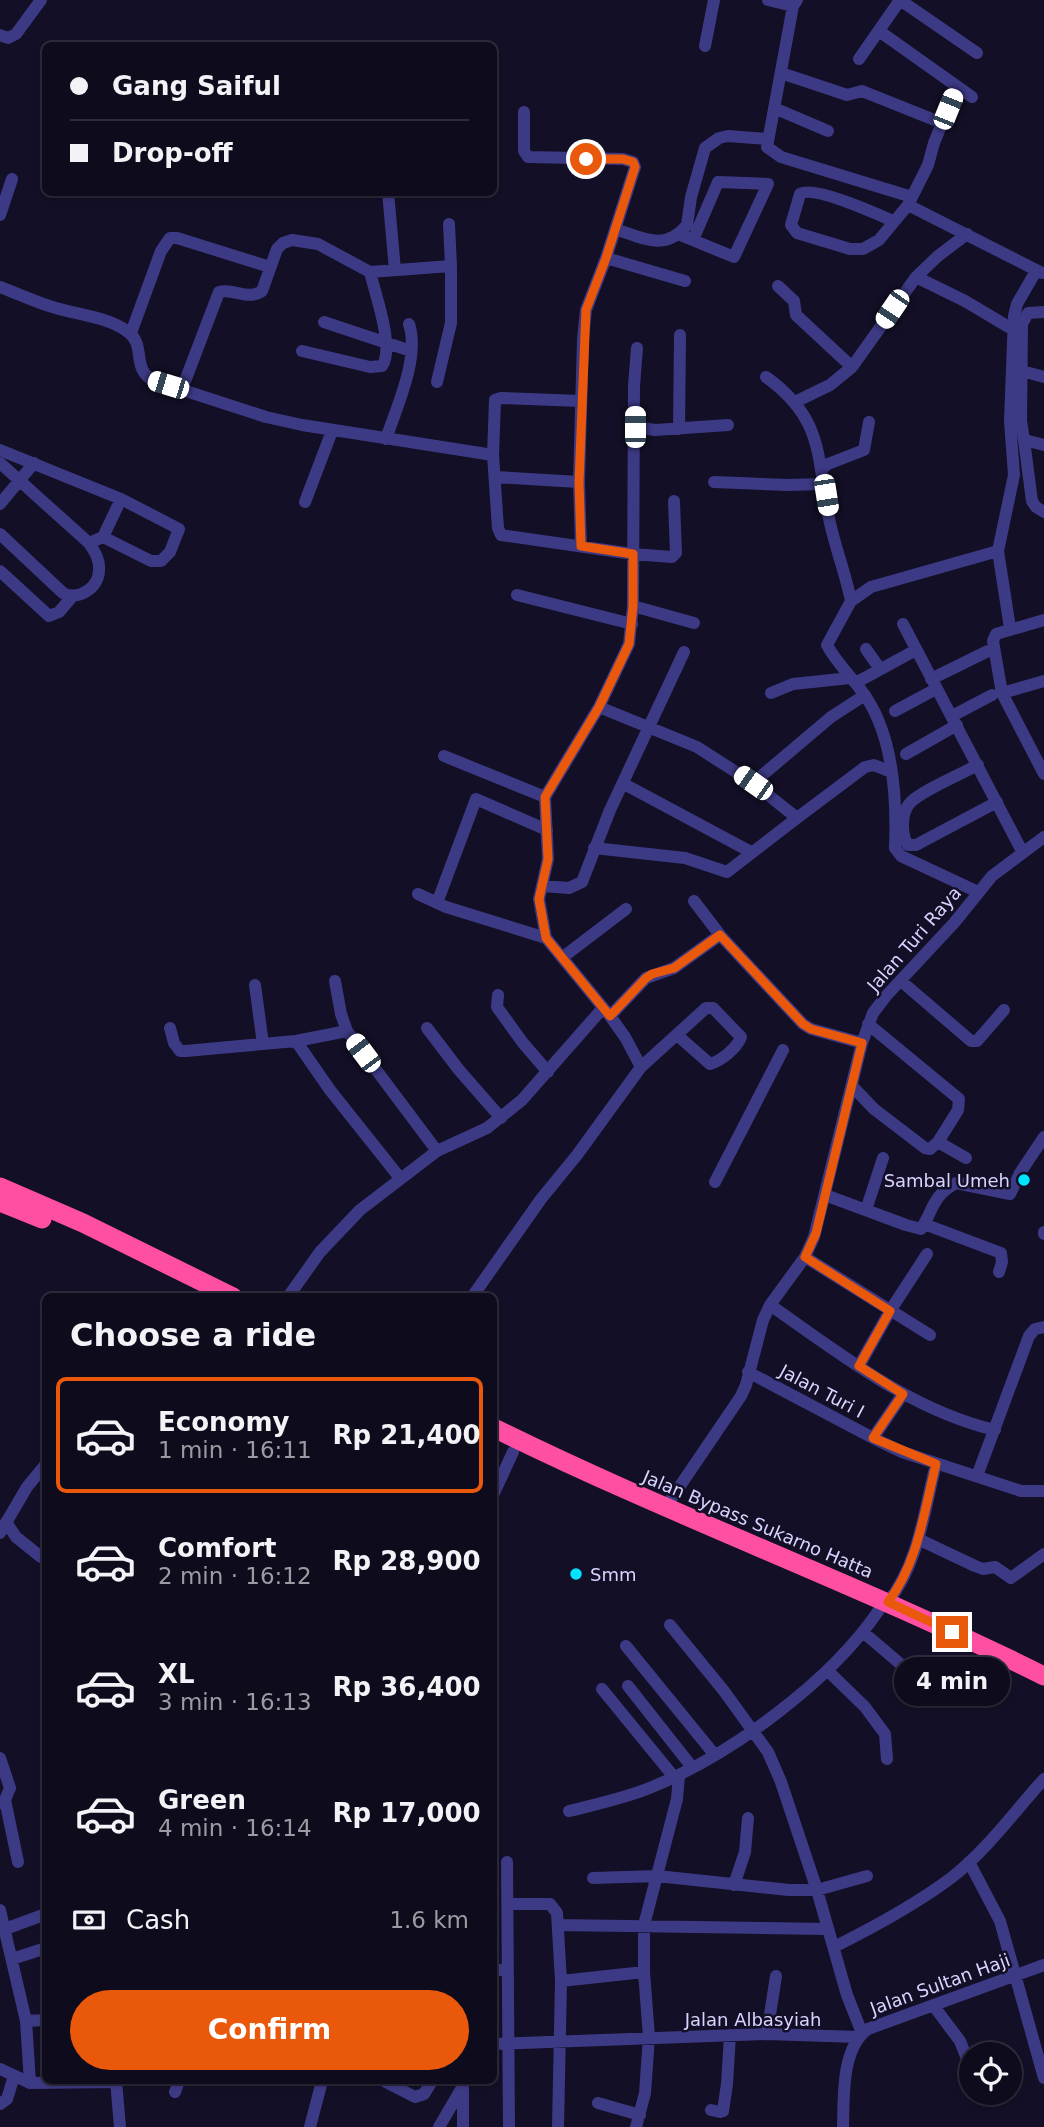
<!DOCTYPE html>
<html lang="en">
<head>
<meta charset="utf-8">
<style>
	:root { --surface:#0e0b1c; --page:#171425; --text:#f1f3f6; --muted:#9b9ba3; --line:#2e2b3b; --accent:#ea580c }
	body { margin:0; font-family:"DejaVu Sans",sans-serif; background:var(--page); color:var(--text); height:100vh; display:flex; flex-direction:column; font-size:26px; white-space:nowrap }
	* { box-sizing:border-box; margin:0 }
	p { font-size:23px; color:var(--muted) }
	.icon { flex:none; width:38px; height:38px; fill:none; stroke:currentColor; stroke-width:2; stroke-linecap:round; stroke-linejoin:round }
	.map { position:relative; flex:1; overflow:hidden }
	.sheet { position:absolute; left:42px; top:1293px; width:455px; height:791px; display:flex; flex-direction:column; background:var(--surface); border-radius:10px; box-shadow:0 2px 5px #0004,0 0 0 2px var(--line) }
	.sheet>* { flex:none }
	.hud { position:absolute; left:42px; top:42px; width:455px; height:154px; border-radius:10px; box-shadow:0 2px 5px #0004,0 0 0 2px var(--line); display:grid; align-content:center; height:154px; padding:0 28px; background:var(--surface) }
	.tools { position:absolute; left:959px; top:2042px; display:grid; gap:14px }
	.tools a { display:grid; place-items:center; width:63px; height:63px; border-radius:50%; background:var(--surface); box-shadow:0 2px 5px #0004,0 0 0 2px var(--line); font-size:35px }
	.end { position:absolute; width:32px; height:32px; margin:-16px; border:9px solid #ea580c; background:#fff; box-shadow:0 0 0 4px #fff }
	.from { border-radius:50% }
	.bubble { position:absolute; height:49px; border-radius:24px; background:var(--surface); box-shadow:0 2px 5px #0004,0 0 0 2px var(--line); font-size:23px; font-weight:800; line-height:49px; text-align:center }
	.car { position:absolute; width:21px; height:42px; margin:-21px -10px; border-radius:9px; box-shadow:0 0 5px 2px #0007; background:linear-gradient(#fff 24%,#345 0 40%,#fff 0 76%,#345 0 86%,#fff 0) }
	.hud b { display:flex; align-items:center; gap:24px; height:66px; font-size:26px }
	.hud b+b { border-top:2px solid var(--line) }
	.hud i { width:18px; height:18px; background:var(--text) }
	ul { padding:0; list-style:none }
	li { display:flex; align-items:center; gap:21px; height:116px; margin:0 14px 10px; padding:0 14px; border:4px solid transparent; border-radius:10px }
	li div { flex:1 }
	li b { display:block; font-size:26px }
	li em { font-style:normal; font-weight:800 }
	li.selected { border-color:var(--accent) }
	li>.icon { width:63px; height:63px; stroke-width:1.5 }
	h2 { padding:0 28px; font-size:32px; line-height:84px }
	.pay { display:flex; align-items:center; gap:18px; height:77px; padding:0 28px; font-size:26px }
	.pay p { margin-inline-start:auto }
	.button { display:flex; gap:14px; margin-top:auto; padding:14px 28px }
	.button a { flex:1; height:80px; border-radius:42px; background:var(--accent); color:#fff; font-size:28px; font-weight:800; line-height:80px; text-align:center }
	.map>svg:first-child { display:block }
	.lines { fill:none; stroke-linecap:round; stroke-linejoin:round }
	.minor { stroke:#3d3a85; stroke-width:12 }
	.highway { stroke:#ff4fa3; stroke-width:19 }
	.route { stroke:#ea580c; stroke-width:9 }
	.poi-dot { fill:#00e5ff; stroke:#130f26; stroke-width:2.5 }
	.labels { text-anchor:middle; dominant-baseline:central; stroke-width:5; stroke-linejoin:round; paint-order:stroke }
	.street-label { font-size:18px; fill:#d9d4ff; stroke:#130f26 }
	.poi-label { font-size:18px; fill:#d9d4ff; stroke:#130f26; text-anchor:end }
</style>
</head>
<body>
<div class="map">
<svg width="1044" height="2127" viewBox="0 0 1044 2127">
	<rect width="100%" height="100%" fill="#130f26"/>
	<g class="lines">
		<path class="minor" d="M768,0L793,6
			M797,0L793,6L767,147L781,157L912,197
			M900,0L977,53
			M879,31L972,97
			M0,35L8,38L16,34L41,0
			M705,46L714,0
			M859,59L900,0
			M781,73L847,95L862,91L942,123
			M774,108L828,131
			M524,112V151L528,157L623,159L633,162L635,167L606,258L586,310L583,339L579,482L581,546
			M388,192L395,270
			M908,205L1042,273
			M0,215L12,179
			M893,221C877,214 813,185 800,194L791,225L797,233L850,249H863L879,240L908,205L928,165L934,143L957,86
			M615,229C643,238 665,252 687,225L691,197L705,148L719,138L728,136L767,139
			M678,234L734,257L768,184L718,182L693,240
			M606,258L685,281
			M916,277L965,301L1012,329
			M778,286L794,301L796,315L852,367
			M0,287C19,294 37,303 56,308C79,315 109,317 128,332C147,345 130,370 155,381L266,417L302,425L493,455
			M1044,312L1028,313L1022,324L1021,421L1024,440L1044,445
			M324,322L411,351
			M131,333L161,251L170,238H177L270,267
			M637,348L634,386L633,606L629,644L599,707L545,797L548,859L539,899L546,938L610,1016L625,1037L641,1067
			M302,351L370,367L382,366C395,348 375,294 370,272
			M1022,371L1044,377
			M766,377C826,420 816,459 830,523C836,550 846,575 851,601
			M437,382L451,323V266
			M182,389L219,292C234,288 248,301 262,291L277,249L283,243L292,240L318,244L370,272L451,266L449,224
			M581,401L501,398L495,400L493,455L498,528L501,535L633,554L672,557L676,553L674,501
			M795,402L830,385L852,367L916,277L938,256L967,234
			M635,427L655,430L728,425
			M679,429L680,335
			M386,439C397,406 420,357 409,324
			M1024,440L1032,501L1036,507L1044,512
			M0,450L121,499L179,529L170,552L161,561H151L103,537
			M0,463L89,543L103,537L121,499
			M822,469L828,464L864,450L869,422
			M496,477L579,482
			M714,482L787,485L824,484
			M305,502L332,431
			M0,504L34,463
			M0,534L63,593C78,601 99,588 99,570C100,560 95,552 89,543
			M998,551L1010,628
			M0,571L49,616L59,612L71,598
			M517,595L632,624
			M633,606L694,623
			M1044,620L996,634L993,641L1002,693L1044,774
			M903,624L1023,853
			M866,649L880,669
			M931,679L988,651
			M859,681L916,650
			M771,693L793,684L850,678
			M1002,693L1044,681
			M599,707L697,747L753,783L797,818L865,767L874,765L891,772
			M895,711L936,689
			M952,716L992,695
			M906,754L957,725
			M444,756L545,797
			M978,765C963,773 919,792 910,803C901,812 901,835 908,845H916L997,802
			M753,783L831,717L865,695
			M624,784L751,852
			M594,848L685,858L727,872L797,818
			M542,886L569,888L582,882L610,810L684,652
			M978,892L901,856L895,848C897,799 894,739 866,697C854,679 837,664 827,645L851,601L871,587L998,551L1014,475L1010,421L1014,316L1017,304L1036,271
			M418,894L446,907L546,938
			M694,901L720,935L803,1024L811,1029L862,1043
			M437,903L476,799L547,830
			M563,957L626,909
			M335,981L341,1014L347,1031L437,1151
			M901,981L971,1041H977L1004,1010
			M255,985L263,1044
			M498,995L497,1007L523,1043L548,1072
			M610,1016L646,978L674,968L720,935
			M868,1024L959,1099L958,1110L938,1142L966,1158
			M170,1028L174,1043L180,1051H186L296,1041L347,1031
			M427,1028L459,1070L501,1118
			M296,1041L330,1090L400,1178
			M852,1086L874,1109L925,1148L930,1149L938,1142
			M715,1182L783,1050
			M825,1195L906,1225L921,1229C934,1209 932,1196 956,1183L1010,1194L1020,1173L1044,1137
			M866,1210L883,1158
			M924,1224L1001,1253L1002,1262L999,1272
			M1044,1232V1234
			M805,1257L930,1335
			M288,1297L320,1252L360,1210L437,1151L487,1128L522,1100L603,1008
			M472,1297L541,1199L577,1155L641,1067L706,1008H713L741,1037C737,1048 721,1061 710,1064L677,1035
			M770,1305C841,1354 910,1410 995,1430
			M859,1366L890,1311L927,1254
			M748,1372L873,1438L902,1452L1021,1491H1044
			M873,1438L903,1394
			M977,1476L1029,1336L1035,1329L1044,1327
			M494,1493L513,1452
			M665,1508L741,1396L746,1385L763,1320L770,1305L805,1257L814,1237L862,1043L873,1013L886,996L954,923L992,876L1044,837
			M6,1522L16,1537L41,1557
			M0,1533L27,1487L46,1464
			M918,1539L975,1566L983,1569L995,1567L1011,1578L1044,1554
			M888,1602C919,1563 924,1511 936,1464
			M670,1625L724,1691L768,1752L781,1782L817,1890L847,1995L862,2033
			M864,1633L911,1673
			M626,1646L714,1754
			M828,1671L865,1707L885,1734L887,1759
			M628,1686L692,1767
			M602,1689L674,1777
			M0,1758L10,1788L5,1800L0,1803
			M5,1800L18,1862
			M569,1811C597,1804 626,1798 652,1787C732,1754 831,1681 879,1610
			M507,1862L509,2127
			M969,1862L1000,1921L1044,2078
			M593,1878L657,1876L789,1890H817L867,1876
			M734,1885L745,1852L748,1818
			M508,1904H550L557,1913L561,1981L558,2127
			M0,1910L26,2021L30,2083
			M558,1925L827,1929
			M5,1929L46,1914
			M834,1947C874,1927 915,1905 951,1878C986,1851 1014,1812 1044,1779
			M12,1959L46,1948
			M494,1970H508
			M561,1981L644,1972
			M933,2005L960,2041L971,2069
			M26,2021L46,2020
			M767,2034L776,1976
			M494,2044L767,2034L858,2037
			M0,2069L30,2083L116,2082
			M116,2081L120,2127
			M384,2081L415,2097L424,2094L432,2081
			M463,2088V2127
			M175,2092L179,2081
			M598,2103L640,2115
			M0,2104L7,2099L14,2076
			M711,2110L720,2112L723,2111L727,2084L730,2035
			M310,2127L322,2081
			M439,2127L463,2086
			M636,2127L645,2093L649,2037L644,1972V1925L677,1799L679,1775
			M843,2127C844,2097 841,2048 868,2029L1044,1965"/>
		<path class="highway" d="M0,1187L83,1223L233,1297
			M0,1202L42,1219
			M494,1428C674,1517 864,1586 1044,1676"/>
	</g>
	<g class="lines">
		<path class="route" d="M586,159H623L633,162L635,167L606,258L586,310L579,482L581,546L633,554V606L629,644L599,707L545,797L548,859L539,899L546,938L610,1016L646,978L652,974L674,968L720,935L803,1024L811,1029L862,1043L816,1233L805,1257L890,1311L859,1366L903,1394L873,1438L936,1464C924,1512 918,1563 888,1602L952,1632"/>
	</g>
	<g class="poi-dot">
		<circle cx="1024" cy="1180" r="7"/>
		<circle cx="576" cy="1574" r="7"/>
	</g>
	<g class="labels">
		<g class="street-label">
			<text transform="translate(914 939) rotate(-49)">Jalan Turi Raya</text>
			<text transform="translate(822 1391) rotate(28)">Jalan Turi I</text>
			<text transform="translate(758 1524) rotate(23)">Jalan Bypass Sukarno Hatta</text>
			<text transform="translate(940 1984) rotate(-20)">Jalan Sultan Haji</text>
			<text x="753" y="2019">Jalan Albasyiah</text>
		</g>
		<g class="poi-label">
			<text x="1010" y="1180">Sambal Umeh</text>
			<text x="590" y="1574" text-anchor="start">Smm</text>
		</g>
	</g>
</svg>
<div class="tools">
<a><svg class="icon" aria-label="locate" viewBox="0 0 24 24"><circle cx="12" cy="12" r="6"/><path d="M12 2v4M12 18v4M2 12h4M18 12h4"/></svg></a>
</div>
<i class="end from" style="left:586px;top:159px"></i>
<i class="end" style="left:952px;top:1632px"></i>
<div class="bubble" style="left:894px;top:1657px;width:116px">4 min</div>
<i class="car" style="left:948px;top:109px;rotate:22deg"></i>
<i class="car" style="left:892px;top:309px;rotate:214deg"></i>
<i class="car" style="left:168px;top:385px;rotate:287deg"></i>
<i class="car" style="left:635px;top:427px;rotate:0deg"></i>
<i class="car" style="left:826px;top:495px;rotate:171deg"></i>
<i class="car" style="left:753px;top:783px;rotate:305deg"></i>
<i class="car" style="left:363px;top:1053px;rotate:323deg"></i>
<div class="hud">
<b><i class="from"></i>Gang Saiful</b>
<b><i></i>Drop-off</b>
</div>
<section class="sheet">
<h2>Choose a ride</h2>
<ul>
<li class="selected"><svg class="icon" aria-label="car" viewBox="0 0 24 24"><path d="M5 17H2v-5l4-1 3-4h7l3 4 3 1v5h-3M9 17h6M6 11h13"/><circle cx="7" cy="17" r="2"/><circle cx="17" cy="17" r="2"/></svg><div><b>Economy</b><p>1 min · 16:11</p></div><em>Rp 21,400</em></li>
<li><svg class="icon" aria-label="car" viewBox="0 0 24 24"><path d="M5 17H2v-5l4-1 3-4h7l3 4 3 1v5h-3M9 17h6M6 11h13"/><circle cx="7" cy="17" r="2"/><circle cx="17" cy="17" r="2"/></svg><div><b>Comfort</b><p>2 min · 16:12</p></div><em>Rp 28,900</em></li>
<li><svg class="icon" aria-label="car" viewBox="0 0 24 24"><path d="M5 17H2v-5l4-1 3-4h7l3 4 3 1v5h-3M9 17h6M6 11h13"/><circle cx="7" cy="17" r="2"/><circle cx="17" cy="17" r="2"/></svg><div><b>XL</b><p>3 min · 16:13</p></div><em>Rp 36,400</em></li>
<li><svg class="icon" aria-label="car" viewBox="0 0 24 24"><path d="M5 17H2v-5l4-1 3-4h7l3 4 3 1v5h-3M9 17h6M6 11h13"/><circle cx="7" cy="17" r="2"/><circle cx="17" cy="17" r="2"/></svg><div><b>Green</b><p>4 min · 16:14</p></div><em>Rp 17,000</em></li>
</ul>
<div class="pay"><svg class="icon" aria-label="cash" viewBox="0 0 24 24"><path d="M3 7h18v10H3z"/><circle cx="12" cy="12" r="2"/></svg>Cash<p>1.6 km</p></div>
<div class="button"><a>Confirm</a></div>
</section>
</div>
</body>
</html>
